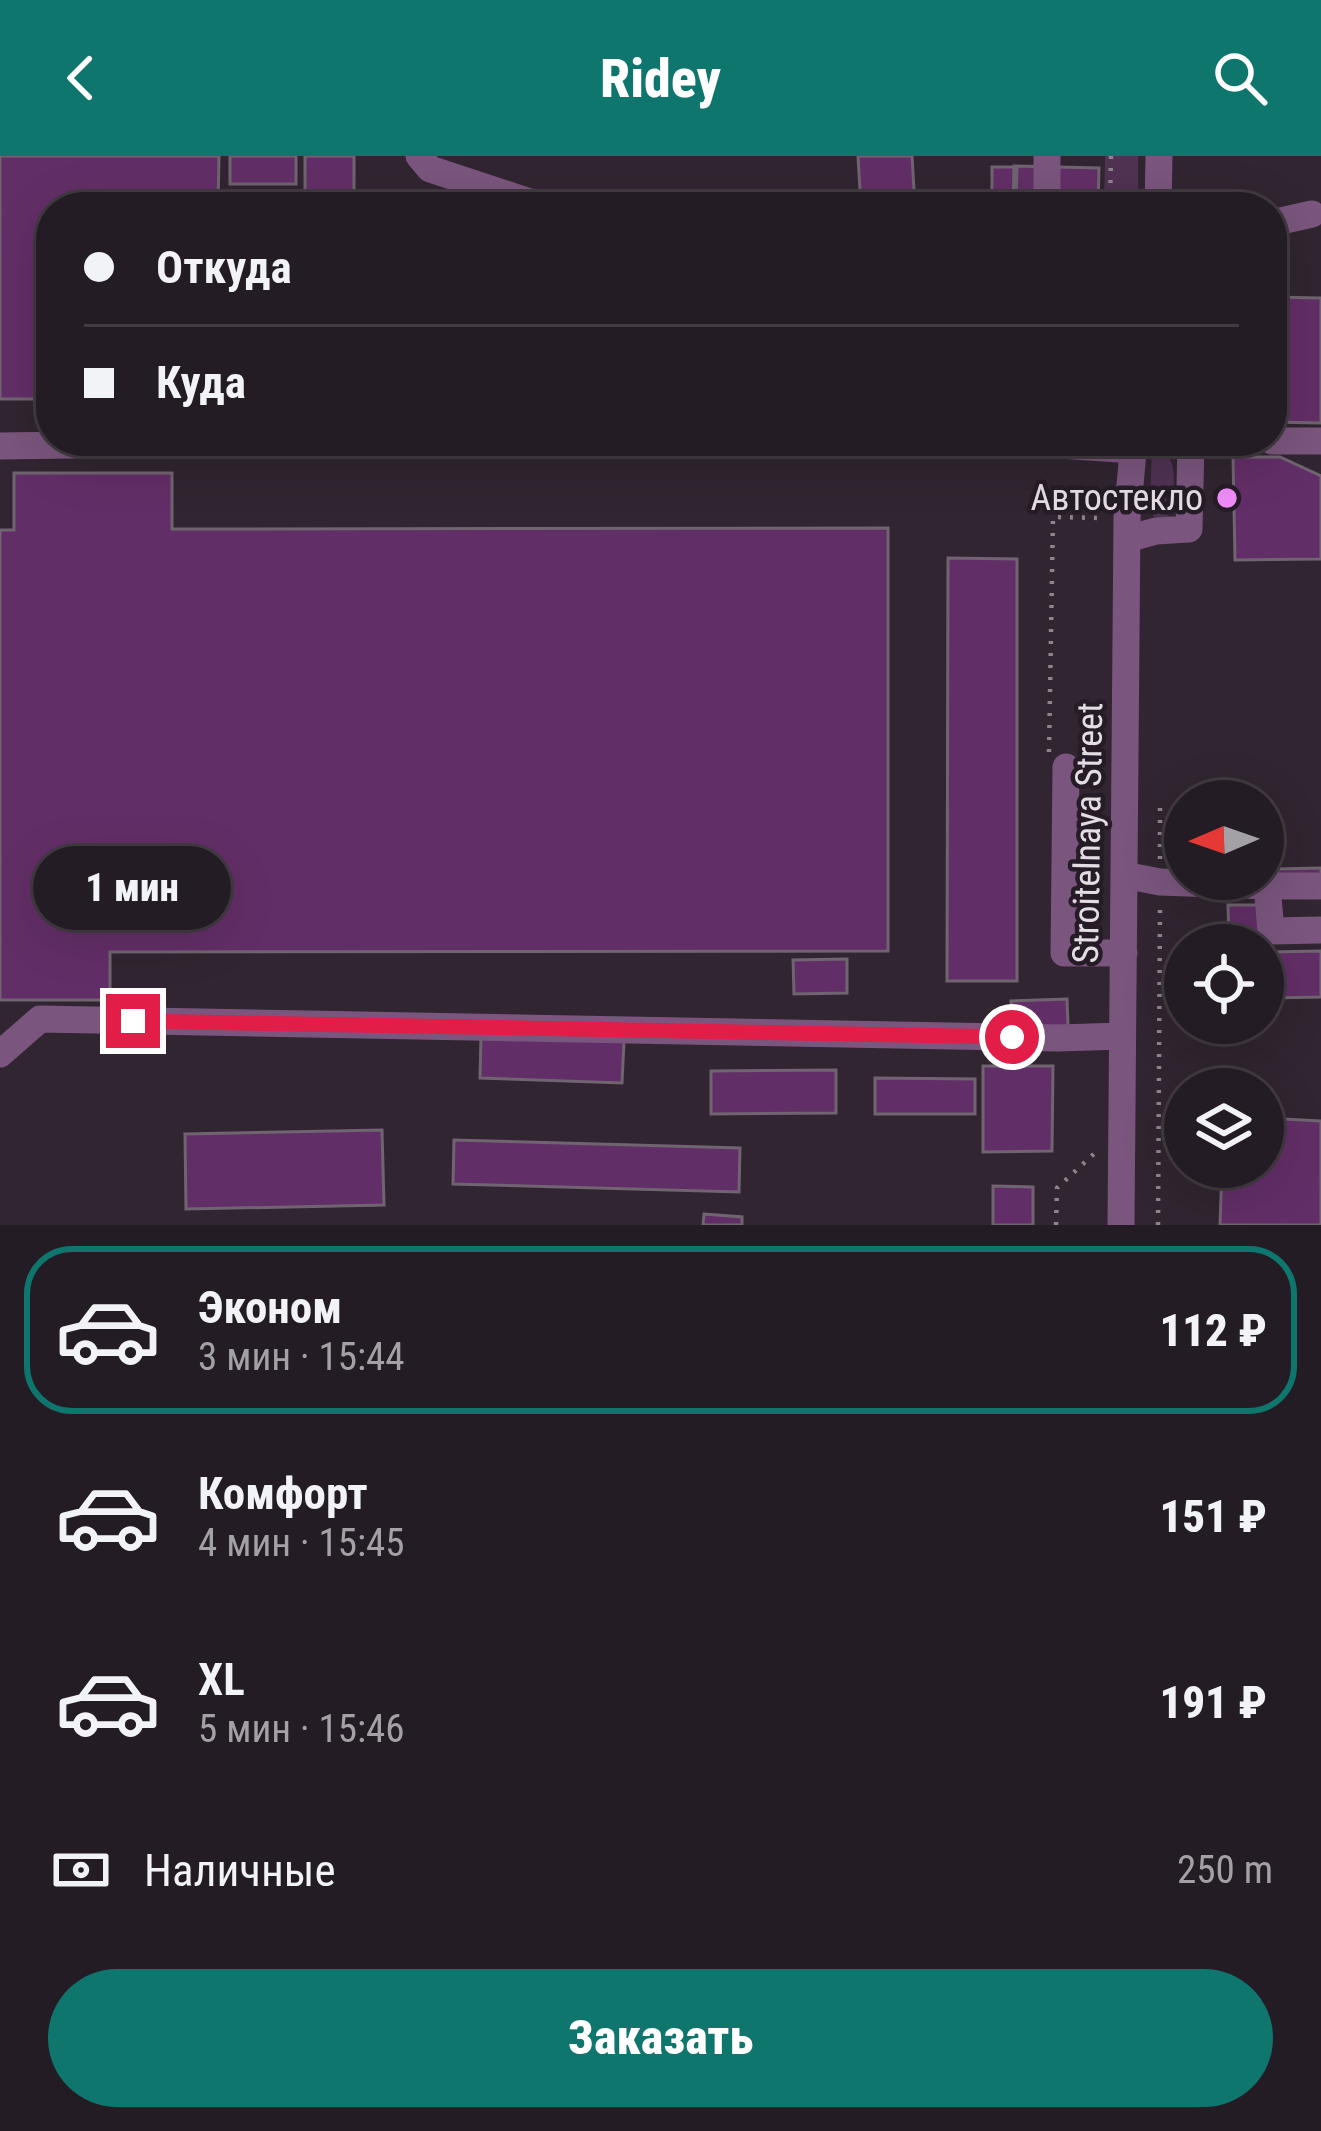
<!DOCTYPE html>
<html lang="ru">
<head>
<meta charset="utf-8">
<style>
	:root { --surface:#241c24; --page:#302931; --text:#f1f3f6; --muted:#a3a1a6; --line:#413a41; --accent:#0f766e }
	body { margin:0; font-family:"Roboto Condensed",sans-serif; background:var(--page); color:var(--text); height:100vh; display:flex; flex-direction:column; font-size:45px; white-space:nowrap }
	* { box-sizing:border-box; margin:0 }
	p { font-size:39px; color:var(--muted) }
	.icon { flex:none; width:66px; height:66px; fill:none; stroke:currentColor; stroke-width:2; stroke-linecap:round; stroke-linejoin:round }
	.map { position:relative; height:1069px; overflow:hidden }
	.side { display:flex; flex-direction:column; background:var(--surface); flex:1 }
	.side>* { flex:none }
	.top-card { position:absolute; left:36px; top:36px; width:1251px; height:264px; border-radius:48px; box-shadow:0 12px 48px #0002,0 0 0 3px var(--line); display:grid; align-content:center; height:264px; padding:0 48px; background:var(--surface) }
	.needle { width:78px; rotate:268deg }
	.tools { position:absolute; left:1164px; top:624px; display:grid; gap:24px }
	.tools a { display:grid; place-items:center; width:120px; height:120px; border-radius:50%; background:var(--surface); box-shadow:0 12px 48px #0002,0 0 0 3px var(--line); font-size:60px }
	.end { position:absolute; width:54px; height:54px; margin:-27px; border:15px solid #e11d48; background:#fff; box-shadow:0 0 0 6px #fff }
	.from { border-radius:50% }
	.bubble { position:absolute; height:84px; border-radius:42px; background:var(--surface); box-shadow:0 12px 48px #0002,0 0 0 3px var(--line); font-size:39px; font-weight:800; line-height:84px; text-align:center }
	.top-card b { display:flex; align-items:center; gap:42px; height:114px; font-size:45px }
	.top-card b+b { border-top:3px solid var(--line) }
	.top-card i { width:30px; height:30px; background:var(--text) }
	ul { padding:21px 0 0; list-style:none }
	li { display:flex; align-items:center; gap:36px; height:168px; margin:0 24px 18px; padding:0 24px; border:6px solid transparent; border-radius:48px }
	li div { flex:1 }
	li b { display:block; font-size:45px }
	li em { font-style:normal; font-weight:800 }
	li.selected { border-color:var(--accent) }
	li>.icon { width:108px; height:108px; stroke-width:1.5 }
	.pay { display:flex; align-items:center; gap:30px; height:132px; padding:0 48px; font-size:45px }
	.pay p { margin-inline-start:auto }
	.button { display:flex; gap:24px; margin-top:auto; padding:24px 48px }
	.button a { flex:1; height:138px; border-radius:72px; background:var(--accent); color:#fff; font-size:48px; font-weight:800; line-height:138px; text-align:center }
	header { display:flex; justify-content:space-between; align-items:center; height:156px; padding:0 48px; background:var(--accent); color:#fff; font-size:54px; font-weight:800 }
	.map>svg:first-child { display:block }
	.green { fill:#503253 }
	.building { fill:#622e67; stroke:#706471; stroke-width:3 }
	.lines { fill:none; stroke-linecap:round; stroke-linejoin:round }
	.path { stroke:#8d848d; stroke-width:4.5; stroke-dasharray:3 9; stroke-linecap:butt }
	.minor { stroke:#7a557d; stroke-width:27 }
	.route { stroke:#e11d48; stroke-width:15 }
	.poi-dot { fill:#ee8bf8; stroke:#261c27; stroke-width:4.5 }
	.labels { text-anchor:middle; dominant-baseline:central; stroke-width:9; stroke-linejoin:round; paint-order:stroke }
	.poi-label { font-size:36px; fill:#e4dde4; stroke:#261c27; text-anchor:end }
	.street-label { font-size:36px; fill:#e4dde4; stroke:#261c27 }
</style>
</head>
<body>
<header><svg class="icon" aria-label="back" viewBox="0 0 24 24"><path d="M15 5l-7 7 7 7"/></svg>Ridey<svg class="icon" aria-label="search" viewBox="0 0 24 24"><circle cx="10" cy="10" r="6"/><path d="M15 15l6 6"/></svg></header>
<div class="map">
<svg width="1321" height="1069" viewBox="0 0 1321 1069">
	<rect width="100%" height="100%" fill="#302530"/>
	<path class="green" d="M1105,0H1138V51H1104Z
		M1152,286C1182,302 1173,327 1172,356L1164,363L1154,361L1150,354Z"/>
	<path class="building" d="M0,0H219L218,51H51V243H0Z
		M230,0H296V28H230Z
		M305,0H354V36H305Z
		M858,0H912L915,51H861Z
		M1014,10L1099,12L1098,51H1013Z
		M992,11H1017L1016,48L992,47Z
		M1272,141L1321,142V267L1272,266Z
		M1233,301H1280L1321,320V403L1235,404Z
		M14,317H172V373L888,372V795L110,796V844H0V374H14Z
		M948,402L1017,403V825H947Z
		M1321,712V725L1277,726V713Z
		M1228,749H1263L1264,796L1321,795V841L1263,842V789H1229Z
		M847,803V837L794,838L793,804Z
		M1067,843L1068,870L1012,872L1011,845Z
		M481,880L624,885L622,927L480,922Z
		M983,910H1053L1052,995L983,996Z
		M836,914V957L711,958V915Z
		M875,922L975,923V958H875Z
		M1263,962L1321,965V1069H1220L1222,1011H1263Z
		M382,974L384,1049L186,1053L185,978Z
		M454,984L740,992L739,1036L453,1028Z
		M993,1030L1033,1031V1069H993Z
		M704,1058L742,1061V1069H703Z"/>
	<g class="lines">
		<path class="path" d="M1110,51L1111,0
			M1049,596L1053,361L1100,362
			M1160,703V649
			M1056,1069L1057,1032L1097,995
			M1158,1069L1160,751"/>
		<path class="minor" d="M419,0L430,13L530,46V51
			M530,46L580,51
			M1047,51V0
			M1158,51L1159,0
			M1272,67L1312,58
			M1002,285L1133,294
			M1272,285H1321
			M0,290L371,285
			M1127,383L1156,375L1189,373L1191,287L1178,285
			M1066,611L1064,797H1124
			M1124,719L1160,726L1267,730L1271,775L1321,774
			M1267,730H1321
			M0,898L40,863L1058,882L1122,880
			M1121,1069L1127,362L1134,285"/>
	</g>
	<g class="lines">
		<path class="route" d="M133,865L1012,881"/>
	</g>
	<circle class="poi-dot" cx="1227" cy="342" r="12"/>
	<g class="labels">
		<g class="poi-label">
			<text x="1203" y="342">Автостекло</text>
		</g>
		<g class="street-label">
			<text transform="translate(1088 677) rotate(-89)">Stroitelnaya Street</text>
		</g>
	</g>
</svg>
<div class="tools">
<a><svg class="needle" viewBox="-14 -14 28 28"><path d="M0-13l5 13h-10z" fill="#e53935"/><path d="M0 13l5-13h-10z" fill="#a3a1a6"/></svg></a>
<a><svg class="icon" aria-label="locate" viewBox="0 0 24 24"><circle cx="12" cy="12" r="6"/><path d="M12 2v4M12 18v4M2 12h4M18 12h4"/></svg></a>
<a><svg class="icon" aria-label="layers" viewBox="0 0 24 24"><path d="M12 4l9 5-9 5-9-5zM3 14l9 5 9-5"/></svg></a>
</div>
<i class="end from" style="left:1012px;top:881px"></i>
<i class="end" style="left:133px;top:865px"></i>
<div class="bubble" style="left:33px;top:690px;width:198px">1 мин</div>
<div class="top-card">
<b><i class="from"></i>Откуда</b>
<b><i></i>Куда</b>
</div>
</div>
<section class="side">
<ul>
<li class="selected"><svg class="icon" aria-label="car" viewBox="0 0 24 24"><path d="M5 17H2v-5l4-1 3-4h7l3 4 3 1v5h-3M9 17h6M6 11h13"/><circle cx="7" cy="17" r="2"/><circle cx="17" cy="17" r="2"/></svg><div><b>Эконом</b><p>3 мин · 15:44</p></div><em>112 ₽</em></li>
<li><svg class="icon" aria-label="car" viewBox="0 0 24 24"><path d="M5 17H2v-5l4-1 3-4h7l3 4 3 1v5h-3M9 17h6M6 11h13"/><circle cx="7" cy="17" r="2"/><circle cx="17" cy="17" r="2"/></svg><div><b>Комфорт</b><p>4 мин · 15:45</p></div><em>151 ₽</em></li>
<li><svg class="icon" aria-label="car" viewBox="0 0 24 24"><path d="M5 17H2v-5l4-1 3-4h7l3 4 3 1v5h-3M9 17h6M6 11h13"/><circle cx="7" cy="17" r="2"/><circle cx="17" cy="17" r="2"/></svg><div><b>XL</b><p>5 мин · 15:46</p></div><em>191 ₽</em></li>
</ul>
<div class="pay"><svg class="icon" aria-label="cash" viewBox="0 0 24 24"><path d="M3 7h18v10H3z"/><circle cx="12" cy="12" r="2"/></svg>Наличные<p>250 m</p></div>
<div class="button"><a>Заказать</a></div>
</section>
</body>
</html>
